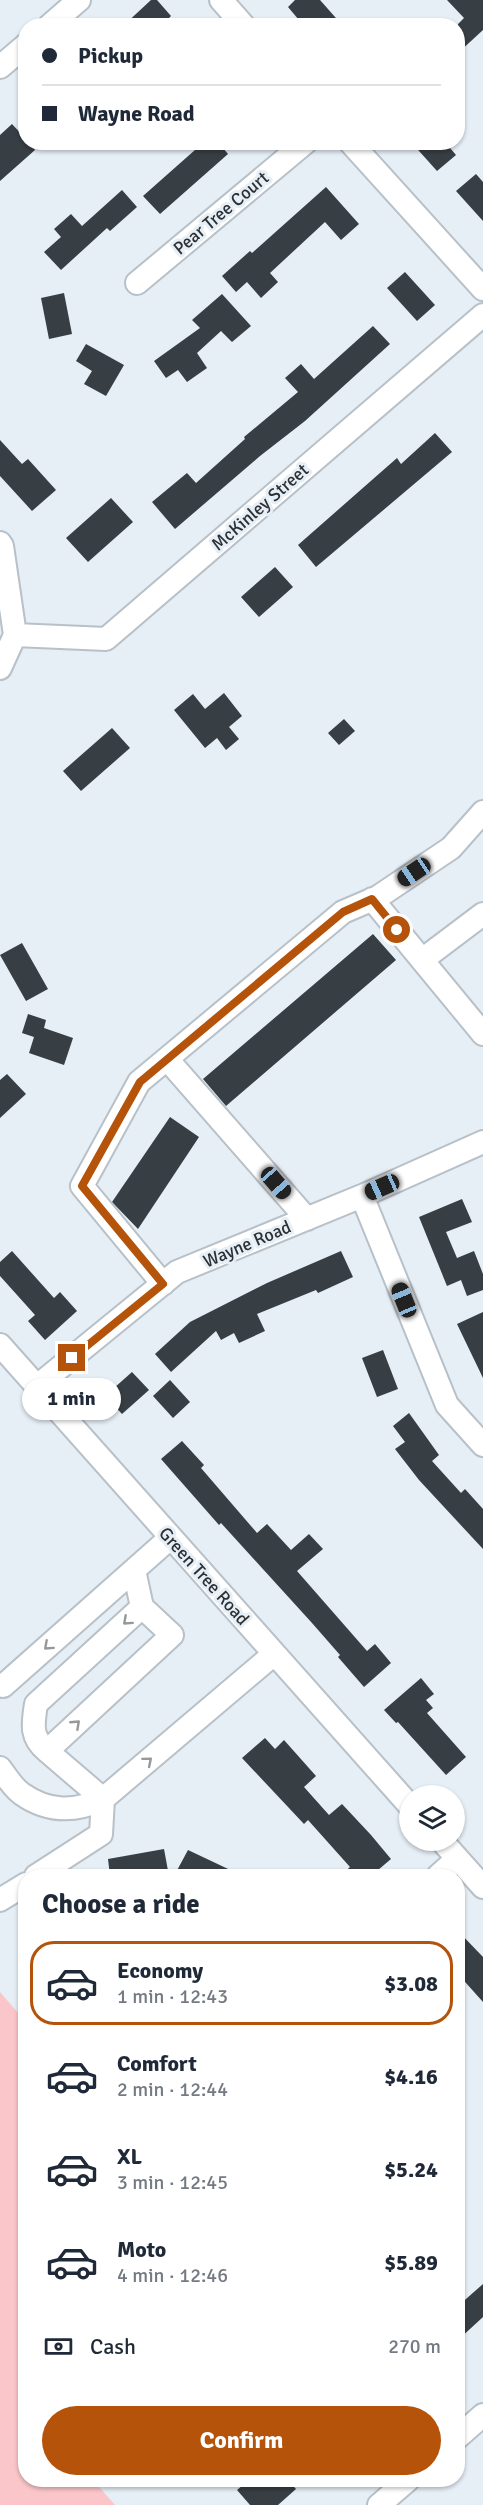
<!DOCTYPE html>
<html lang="en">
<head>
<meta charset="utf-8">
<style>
	:root { --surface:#fff; --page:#f6f6f7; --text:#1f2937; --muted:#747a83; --line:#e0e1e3; --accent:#b45309 }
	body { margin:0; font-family:Signika,sans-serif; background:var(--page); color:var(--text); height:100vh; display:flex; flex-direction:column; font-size:22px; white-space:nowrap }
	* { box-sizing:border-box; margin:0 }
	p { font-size:20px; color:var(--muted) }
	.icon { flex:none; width:33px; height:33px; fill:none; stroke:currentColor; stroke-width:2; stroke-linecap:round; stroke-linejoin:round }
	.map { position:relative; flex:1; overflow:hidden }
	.drawer { position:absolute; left:18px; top:1869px; width:447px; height:618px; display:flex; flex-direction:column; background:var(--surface); border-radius:24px; box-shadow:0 2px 4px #0004 }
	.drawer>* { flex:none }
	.top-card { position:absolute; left:18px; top:18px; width:447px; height:132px; border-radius:24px; box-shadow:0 2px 4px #0004; display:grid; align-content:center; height:132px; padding:0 24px; background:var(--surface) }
	.tools { position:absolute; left:399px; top:1785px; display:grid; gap:12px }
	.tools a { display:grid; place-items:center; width:66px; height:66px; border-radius:50%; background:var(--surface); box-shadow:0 2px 4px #0004; font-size:30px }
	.end { position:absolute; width:27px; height:27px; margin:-14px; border:8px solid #b45309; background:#fff; box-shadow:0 0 0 3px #fff }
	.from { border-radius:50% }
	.bubble { position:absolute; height:42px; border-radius:21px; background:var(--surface); box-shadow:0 2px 4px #0004; font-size:20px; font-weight:700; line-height:42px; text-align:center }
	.car { position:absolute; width:18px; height:36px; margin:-18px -9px; border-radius:8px; box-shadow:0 0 4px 2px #0007; background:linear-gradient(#222 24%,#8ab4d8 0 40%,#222 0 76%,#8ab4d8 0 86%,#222 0) }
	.top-card b { display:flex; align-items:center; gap:21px; height:57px; font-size:22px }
	.top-card b+b { border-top:2px solid var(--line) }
	.top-card i { width:15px; height:15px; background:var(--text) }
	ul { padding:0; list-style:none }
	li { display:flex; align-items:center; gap:18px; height:84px; margin:0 12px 9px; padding:0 12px; border:3px solid transparent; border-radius:24px }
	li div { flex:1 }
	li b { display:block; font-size:22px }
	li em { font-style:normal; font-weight:700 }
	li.active { border-color:var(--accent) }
	li>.icon { width:54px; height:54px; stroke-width:1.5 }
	h2 { padding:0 24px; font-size:27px; line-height:72px }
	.pay { display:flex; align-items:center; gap:15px; height:66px; padding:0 24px; font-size:22px }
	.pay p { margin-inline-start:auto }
	.cta { display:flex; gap:12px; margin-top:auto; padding:12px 24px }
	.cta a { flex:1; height:69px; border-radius:36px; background:var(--accent); color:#fff; font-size:24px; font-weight:700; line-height:69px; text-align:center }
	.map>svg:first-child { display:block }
	.green { fill:#fbc6c9 }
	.building { fill:#373e44 }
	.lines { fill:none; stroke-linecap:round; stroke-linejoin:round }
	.minor-casing { stroke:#b8c0c8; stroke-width:26 }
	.minor { stroke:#fff; stroke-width:22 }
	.oneway { stroke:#969899 }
	.route { stroke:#b45309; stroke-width:8 }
	.labels { text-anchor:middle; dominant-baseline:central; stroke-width:6; stroke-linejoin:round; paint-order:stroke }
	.street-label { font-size:18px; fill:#2d3033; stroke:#e6eef6 }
</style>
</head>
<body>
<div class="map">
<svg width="483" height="2505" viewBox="0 0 483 2505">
	<rect width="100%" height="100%" fill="#e6eef6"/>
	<path class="green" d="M0,1992L25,2021L26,2480H93L115,2505H0Z"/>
	<path class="building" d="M151,0H157L171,16L161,26H123Z
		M295,0H320L343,26H304L288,7Z
		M447,0H483V30L458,53V24L464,18Z
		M12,124L26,139V142H29L35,150L0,181V135Z
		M204,142H218L228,154L160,214L143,196Z
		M411,142H445L456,155L437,171Z
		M476,174L483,182V221L456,191Z
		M326,187L359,224L341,240L325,222L270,273L278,282L261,298L247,282L236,292L222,276L250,251L252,253Z
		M122,190L137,207L110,231L107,228L61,270L44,252L61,237L54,229L71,214L82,226Z
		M405,272L435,305L417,321L387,288Z
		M64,293L72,334L49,339L41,298Z
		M222,294L251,326L232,342L221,331L197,353L207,368L187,382L178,370L166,378L154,361L200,328L192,320Z
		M373,326L390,344L305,421L260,456L175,529L152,502L187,473L196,483L245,439L244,437L298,392L285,378L301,364L314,379Z
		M86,344L124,365L106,396L84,384L92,371L76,361Z
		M435,433L452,452L316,567L298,545L397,458L401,464Z
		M0,440L22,464L28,459L56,490L32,511L0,476Z
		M111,498L133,522L88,562L66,538Z
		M275,567L293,587L259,617L241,597Z
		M224,693L242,716L229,727L239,739L226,750L217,738L205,748L174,710L193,694L205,709Z
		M344,719L355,731L339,745L328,733Z
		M112,728L130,748L81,791L63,771Z
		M373,934L396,960L226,1106L203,1079Z
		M22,943L48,989L26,1001L0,955Z
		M28,1014L46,1020L44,1028L73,1038L64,1065L29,1053L34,1037L22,1033Z
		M7,1074L26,1094L0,1118V1080Z
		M170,1117L199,1137L138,1229L112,1202Z
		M462,1199L472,1222L446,1232L457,1258L474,1251L483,1274V1290L467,1296L461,1280L447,1286L419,1217Z
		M12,1251L54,1298L60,1292L77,1311L45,1340L28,1321L35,1315L0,1276V1262Z
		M341,1251L353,1277L318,1293L316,1290L257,1314L265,1331L239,1343L234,1333L221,1340L216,1331L171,1372L155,1354L190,1322L267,1283Z
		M483,1312V1378L457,1324Z
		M383,1350L398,1389L377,1397L362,1358Z
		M132,1372L149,1390L122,1414L105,1396Z
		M170,1380L190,1402L173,1418L153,1396Z
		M409,1413L439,1455L432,1461L461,1493L465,1489L483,1509V1549L419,1480L395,1449L405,1442L393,1426Z
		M182,1441L204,1465L201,1468L257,1533L267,1524L291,1550L309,1534L323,1549L297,1571L367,1651L375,1644L391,1663L364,1687L338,1657L340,1655L312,1623L221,1523L219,1525L161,1459Z
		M421,1678L434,1694L426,1700L433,1708L427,1713L466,1757L446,1775L398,1722L396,1723L384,1710Z
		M265,1738L275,1749L284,1740L316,1776L304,1787L329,1815L342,1804L371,1835L391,1859L378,1870L384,1876H340L350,1867L308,1820L304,1824L242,1758Z
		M164,1849L169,1876H110L108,1859Z
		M188,1850L243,1876H174Z
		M458,1931L483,1957V2002L458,1974Z
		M483,2284V2317L458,2340V2306Z
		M249,2480H288L296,2489L278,2505H250L237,2490Z"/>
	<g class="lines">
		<defs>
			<path id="minor" d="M221,0L244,26
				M49,26L79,0
				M0,67L26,45
				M350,142L483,289
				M137,283L306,142
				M0,543L2,546L15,635L0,668
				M15,635L106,639L483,315
				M372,899L422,960L483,914
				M422,960L483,1034
				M167,1059L307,1219
				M362,1196L447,1405L483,1445
				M163,1284L82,1186L139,1082L343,912L378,897L451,848L483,812
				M0,1345L410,1806
				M36,1387L177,1272L362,1196L483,1142
				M134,1570L142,1607L36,1704C33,1724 30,1737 47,1751L172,1635L142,1607
				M3,1686L170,1538
				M47,1751L103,1799
				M0,1768C6,1776 13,1788 22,1794C49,1813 75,1812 103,1799L274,1654
				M441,1840L483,1887
				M36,1876L101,1834L103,1799
				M438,1876L457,1859
				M0,1900L26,1884
				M458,2437L483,2415
				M379,2505L408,2480"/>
		</defs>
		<use href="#minor" class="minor-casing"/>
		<use href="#minor" class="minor"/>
	</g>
	<defs><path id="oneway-chevron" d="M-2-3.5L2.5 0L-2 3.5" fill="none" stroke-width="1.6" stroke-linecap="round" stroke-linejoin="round" transform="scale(1.5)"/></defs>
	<g class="oneway">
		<use href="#oneway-chevron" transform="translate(127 1621) rotate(138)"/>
		<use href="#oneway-chevron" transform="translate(48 1646) rotate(138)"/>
		<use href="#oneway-chevron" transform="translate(76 1724) rotate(-43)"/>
		<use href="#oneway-chevron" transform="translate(148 1761) rotate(-40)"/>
	</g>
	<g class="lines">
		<path class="route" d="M72,1358L163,1284L82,1186L140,1082L343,912L372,899L397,930"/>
	</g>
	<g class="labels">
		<g class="street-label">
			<text transform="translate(221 213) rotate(-40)">Pear Tree Court</text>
			<text transform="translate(260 507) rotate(-41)">McKinley Street</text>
			<text transform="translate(247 1244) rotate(-23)">Wayne Road</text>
			<text transform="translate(204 1576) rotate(48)">Green Tree Road</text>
		</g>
	</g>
</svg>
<div class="tools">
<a><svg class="icon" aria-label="layers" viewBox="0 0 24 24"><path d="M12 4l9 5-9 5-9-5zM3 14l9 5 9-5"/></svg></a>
</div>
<i class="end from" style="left:397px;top:930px"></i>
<i class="end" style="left:72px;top:1358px"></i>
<div class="bubble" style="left:22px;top:1378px;width:99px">1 min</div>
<i class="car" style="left:414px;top:872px;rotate:236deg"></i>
<i class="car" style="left:276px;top:1183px;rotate:139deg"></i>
<i class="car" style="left:382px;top:1187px;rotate:246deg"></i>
<i class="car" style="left:404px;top:1300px;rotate:338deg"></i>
<div class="top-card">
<b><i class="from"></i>Pickup</b>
<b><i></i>Wayne Road</b>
</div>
<section class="drawer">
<h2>Choose a ride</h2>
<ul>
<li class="active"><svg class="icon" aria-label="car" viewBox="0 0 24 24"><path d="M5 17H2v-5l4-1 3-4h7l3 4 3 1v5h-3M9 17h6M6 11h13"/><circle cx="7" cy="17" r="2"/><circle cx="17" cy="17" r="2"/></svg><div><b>Economy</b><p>1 min · 12:43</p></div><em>$3.08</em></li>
<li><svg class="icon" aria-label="car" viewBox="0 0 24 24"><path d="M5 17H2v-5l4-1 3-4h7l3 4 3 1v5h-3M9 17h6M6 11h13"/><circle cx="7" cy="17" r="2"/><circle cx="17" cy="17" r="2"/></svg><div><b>Comfort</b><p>2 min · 12:44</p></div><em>$4.16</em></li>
<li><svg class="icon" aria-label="car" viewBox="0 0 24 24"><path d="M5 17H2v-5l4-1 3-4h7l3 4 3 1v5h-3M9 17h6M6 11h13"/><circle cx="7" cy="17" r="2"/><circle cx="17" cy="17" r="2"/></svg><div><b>XL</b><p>3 min · 12:45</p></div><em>$5.24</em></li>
<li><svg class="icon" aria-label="car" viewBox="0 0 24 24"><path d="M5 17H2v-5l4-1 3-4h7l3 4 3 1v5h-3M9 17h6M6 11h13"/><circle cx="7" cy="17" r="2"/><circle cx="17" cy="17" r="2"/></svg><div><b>Moto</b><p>4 min · 12:46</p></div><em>$5.89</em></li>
</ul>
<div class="pay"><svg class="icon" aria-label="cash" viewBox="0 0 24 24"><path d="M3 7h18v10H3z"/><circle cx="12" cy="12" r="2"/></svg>Cash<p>270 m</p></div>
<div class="cta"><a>Confirm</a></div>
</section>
</div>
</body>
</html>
